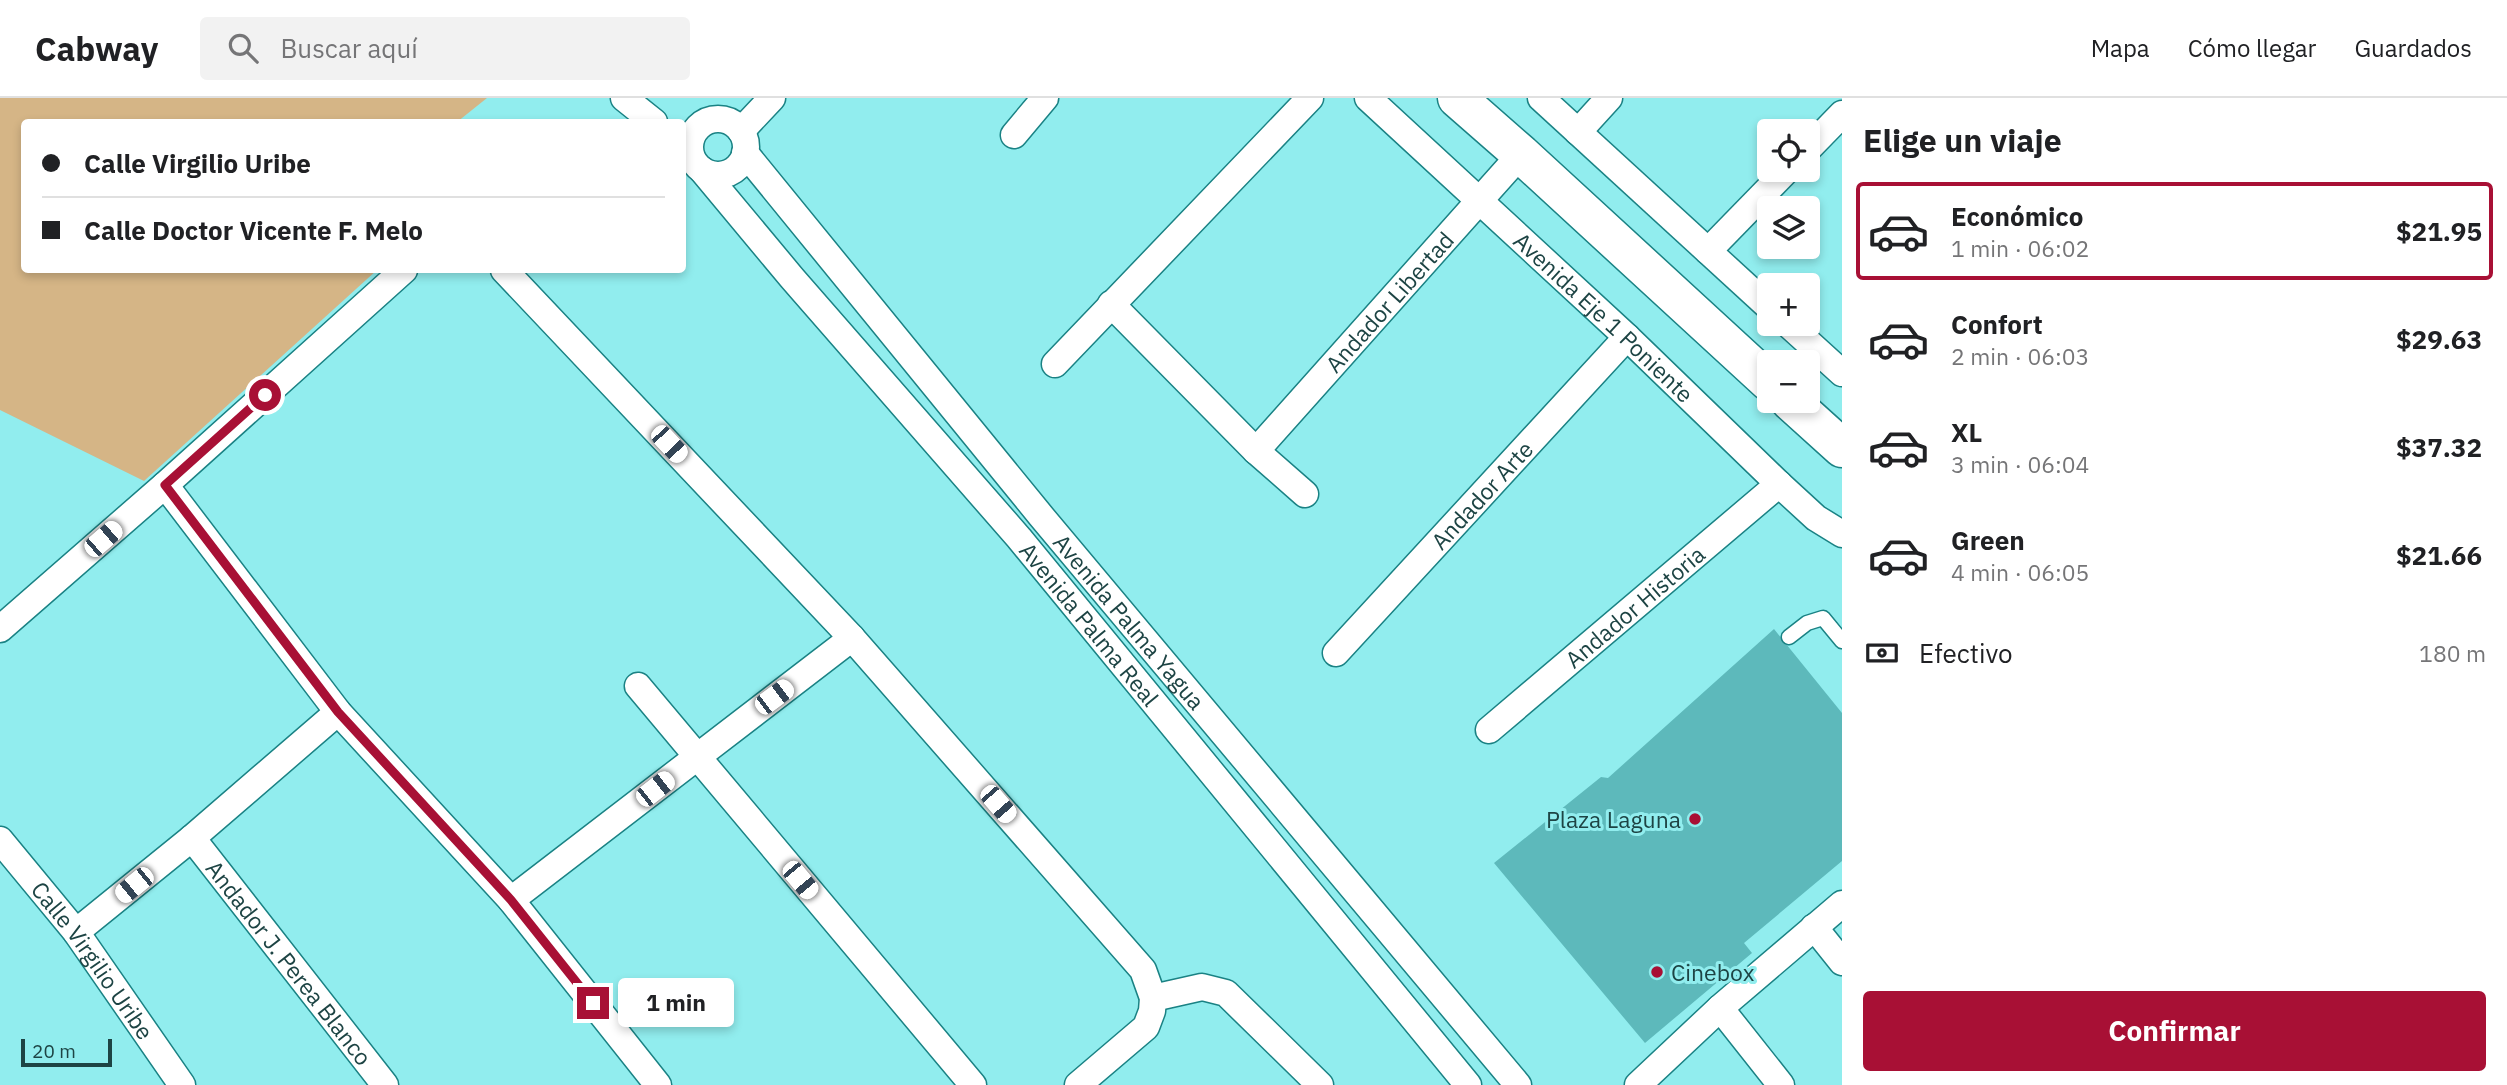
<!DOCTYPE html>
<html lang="es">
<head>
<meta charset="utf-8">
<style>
	:root { --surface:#fff; --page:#f2f2f2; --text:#202124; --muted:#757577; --line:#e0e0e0; --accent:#a81035 }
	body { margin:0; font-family:"IBM Plex Sans",sans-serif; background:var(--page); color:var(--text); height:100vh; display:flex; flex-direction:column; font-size:26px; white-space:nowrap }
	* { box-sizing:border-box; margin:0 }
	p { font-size:23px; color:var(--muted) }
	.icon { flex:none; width:38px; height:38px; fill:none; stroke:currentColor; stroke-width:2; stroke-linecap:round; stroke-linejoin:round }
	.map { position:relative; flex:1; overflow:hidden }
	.panel { display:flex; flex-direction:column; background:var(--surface); width:665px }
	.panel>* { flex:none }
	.banner { position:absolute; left:21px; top:21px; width:665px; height:154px; border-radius:7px; box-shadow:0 4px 10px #0003; display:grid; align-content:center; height:154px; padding:0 21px; background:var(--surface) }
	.tools { position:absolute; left:1757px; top:21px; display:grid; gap:14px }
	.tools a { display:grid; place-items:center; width:63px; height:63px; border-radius:7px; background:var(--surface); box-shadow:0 4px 10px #0003; font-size:35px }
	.scale { position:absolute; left:21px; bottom:18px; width:91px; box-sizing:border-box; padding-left:7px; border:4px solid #1d4444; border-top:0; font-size:19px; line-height:24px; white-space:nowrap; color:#1d4444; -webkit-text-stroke:5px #91edee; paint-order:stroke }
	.end { position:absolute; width:32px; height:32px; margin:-16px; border:9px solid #a81035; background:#fff; box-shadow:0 0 0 4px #fff }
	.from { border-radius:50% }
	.bubble { position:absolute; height:49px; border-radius:7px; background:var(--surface); box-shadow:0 4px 10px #0003; font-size:23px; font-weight:800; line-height:49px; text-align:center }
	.car { position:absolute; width:21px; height:42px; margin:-21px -10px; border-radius:9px; box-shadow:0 0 5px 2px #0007; background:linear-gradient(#fff 24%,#345 0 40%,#fff 0 76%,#345 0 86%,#fff 0) }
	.banner b { display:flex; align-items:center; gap:24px; height:66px; font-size:26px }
	.banner b+b { border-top:2px solid var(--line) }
	.banner i { width:18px; height:18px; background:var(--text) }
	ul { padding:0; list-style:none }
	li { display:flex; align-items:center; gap:21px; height:98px; margin:0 14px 10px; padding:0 7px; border:4px solid transparent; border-radius:7px }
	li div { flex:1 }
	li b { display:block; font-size:26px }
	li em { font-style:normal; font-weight:800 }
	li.selected { border-color:var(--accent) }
	li>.icon { width:63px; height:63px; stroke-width:1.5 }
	h2 { padding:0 21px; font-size:32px; line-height:84px }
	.pay { display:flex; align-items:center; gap:18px; height:77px; padding:0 21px; font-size:26px }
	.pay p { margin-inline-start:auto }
	.cta { display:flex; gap:14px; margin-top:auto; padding:14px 21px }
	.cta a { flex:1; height:80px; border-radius:7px; background:var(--accent); color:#fff; font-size:28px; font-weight:800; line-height:80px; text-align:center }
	header { display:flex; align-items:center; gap:42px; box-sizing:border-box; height:98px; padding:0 35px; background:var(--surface); border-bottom:2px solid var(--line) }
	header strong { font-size:33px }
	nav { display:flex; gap:38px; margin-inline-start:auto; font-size:24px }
	.search { width:490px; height:63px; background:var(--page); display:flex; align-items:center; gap:18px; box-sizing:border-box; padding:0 24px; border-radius:7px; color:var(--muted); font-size:26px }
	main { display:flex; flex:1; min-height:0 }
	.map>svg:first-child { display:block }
	.green { fill:#d5b586 }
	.building { fill:#5db9bb }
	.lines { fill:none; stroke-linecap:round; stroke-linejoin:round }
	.service-casing { stroke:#1a8284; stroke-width:17 }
	.minor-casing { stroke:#1a8284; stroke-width:29 }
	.secondary-casing { stroke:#1a8284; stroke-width:41 }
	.service { stroke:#fff; stroke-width:14 }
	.minor { stroke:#fff; stroke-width:26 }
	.secondary { stroke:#fff; stroke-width:38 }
	.route { stroke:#a81035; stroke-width:9 }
	.poi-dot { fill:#a81035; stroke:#91edee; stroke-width:2.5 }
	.labels { text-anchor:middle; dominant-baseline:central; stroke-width:6; stroke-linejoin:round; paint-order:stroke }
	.street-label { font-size:23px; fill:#1d4444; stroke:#91edee }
	.poi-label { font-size:23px; fill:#1d4444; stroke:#91edee; text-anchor:end }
</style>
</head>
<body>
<header>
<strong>Cabway</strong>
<div class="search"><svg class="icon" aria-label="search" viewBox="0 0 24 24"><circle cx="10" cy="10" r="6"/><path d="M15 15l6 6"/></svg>Buscar aquí</div>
<nav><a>Mapa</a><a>Cómo llegar</a><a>Guardados</a></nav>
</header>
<main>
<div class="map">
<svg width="1842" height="987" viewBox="0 0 1842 987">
	<rect width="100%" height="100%" fill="#91edee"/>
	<path class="green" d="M0,0H487L457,24H24V172H377L144,383L0,312Z"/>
	<path class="building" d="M1774,531L1842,615V763L1744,845L1752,855L1645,945L1494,765L1601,679L1608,680Z"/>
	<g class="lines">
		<defs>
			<path id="service" d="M1789,539L1807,525L1823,520L1842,543"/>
			<g id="minor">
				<path d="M624,0L654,24"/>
				<path id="s1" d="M1368,0L1627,239L1779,386L1816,420L1842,436"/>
				<path d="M1541,0L1769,209"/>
				<circle cx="718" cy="49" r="28"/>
				<path d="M741,33L772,0"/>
				<path d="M1578,34L1609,0"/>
				<path d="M1014,37L1045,0"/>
				<path d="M1808,51L1842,16"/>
				<path id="s2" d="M745,55L1041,418L1518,987"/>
				<path id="s3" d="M702,72L792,180L1019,440L1468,987"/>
				<path d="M1708,153L1787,72"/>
				<path d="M504,172L852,540L1143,872L1153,900L1152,913L1146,929L1078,987"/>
				<path d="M1111,206L1256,353L1305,396"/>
				<path d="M1788,226L1842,275"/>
				<path d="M1055,266L1310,0"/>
				<path id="s4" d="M1256,353L1521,56"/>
				<path d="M165,387L338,614L511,802L658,987"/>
				<path d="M0,531L165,387L404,172"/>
				<path id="s5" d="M1336,555L1627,239"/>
				<path d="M638,588L973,987"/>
				<path id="s6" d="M1489,632L1779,386"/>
				<path id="s7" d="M192,740L385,987"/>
				<path id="s8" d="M0,742L76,834L182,987"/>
				<path d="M511,802L852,540"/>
				<path d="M1814,829L1842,864"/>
				<path d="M76,834L192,740L338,614"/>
				<path d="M1153,900L1202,889L1226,895L1320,987"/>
				<path d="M1720,910L1781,987"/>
				<path d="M1638,987L1720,910L1842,806"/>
			</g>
			<path id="secondary" d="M1457,0L1521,56L1769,284
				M1790,303L1842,350"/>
		</defs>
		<use href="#service" class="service-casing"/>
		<use href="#minor" class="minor-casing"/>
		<use href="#secondary" class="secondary-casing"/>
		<use href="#service" class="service"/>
		<use href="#minor" class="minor"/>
		<use href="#secondary" class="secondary"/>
	</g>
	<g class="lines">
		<path class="route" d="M265,297L165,387L338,614L511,802L593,905"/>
	</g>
	<g class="poi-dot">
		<circle cx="1695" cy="721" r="7"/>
		<circle cx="1657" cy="874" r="7"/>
	</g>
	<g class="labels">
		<g class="street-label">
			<text stroke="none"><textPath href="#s4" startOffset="200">Andador Libertad</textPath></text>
			<text stroke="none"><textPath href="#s1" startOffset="322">Avenida Eje 1 Poniente</textPath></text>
			<text stroke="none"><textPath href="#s5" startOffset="215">Andador Arte</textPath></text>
			<text stroke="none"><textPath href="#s6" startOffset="191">Andador Historia</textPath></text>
			<text stroke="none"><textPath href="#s2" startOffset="606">Avenida Palma Yagua</textPath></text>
			<text stroke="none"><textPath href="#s3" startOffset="597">Avenida Palma Real</textPath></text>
			<text stroke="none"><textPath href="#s8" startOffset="152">Calle Virgilio Uribe</textPath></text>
			<text stroke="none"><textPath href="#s7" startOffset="158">Andador J. Perea Blanco</textPath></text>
		</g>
		<g class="poi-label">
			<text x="1681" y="721">Plaza Laguna</text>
			<text x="1671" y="874" text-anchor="start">Cinebox</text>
		</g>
	</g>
</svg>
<div class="tools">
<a><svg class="icon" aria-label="locate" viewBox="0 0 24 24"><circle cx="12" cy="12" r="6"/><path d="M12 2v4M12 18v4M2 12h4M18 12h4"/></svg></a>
<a><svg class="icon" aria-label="layers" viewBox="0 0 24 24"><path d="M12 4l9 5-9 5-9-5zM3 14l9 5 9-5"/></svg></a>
<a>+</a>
<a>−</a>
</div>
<div class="scale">20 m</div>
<i class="end from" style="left:265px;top:297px"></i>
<i class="end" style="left:593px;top:905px"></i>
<div class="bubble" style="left:618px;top:880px;width:116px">1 min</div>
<i class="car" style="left:669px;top:346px;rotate:137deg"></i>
<i class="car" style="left:103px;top:441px;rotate:49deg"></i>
<i class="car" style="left:774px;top:599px;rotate:53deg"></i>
<i class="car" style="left:655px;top:691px;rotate:52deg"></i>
<i class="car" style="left:998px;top:706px;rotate:139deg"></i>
<i class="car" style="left:800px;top:782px;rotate:140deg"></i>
<i class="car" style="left:134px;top:787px;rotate:231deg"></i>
<div class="banner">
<b><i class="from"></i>Calle Virgilio Uribe</b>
<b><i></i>Calle Doctor Vicente F. Melo</b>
</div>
</div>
<section class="panel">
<h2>Elige un viaje</h2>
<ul>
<li class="selected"><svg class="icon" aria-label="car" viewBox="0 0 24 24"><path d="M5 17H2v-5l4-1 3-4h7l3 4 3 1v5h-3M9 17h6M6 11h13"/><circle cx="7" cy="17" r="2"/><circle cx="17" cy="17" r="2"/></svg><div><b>Económico</b><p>1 min · 06:02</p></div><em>$21.95</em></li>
<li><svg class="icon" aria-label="car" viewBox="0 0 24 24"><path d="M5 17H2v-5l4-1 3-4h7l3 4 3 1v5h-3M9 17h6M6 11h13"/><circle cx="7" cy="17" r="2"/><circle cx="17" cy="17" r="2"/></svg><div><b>Confort</b><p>2 min · 06:03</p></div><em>$29.63</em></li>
<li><svg class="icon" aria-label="car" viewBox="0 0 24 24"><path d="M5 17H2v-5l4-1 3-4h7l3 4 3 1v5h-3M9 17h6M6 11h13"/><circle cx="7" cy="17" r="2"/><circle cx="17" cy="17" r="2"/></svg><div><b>XL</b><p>3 min · 06:04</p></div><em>$37.32</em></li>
<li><svg class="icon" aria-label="car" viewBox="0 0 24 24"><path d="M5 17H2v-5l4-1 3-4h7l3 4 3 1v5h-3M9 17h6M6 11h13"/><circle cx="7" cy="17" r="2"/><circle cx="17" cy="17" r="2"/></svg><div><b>Green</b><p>4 min · 06:05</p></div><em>$21.66</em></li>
</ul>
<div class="pay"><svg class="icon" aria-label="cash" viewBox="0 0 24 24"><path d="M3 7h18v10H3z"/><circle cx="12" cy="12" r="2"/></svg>Efectivo<p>180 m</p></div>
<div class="cta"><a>Confirmar</a></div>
</section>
</main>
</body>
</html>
